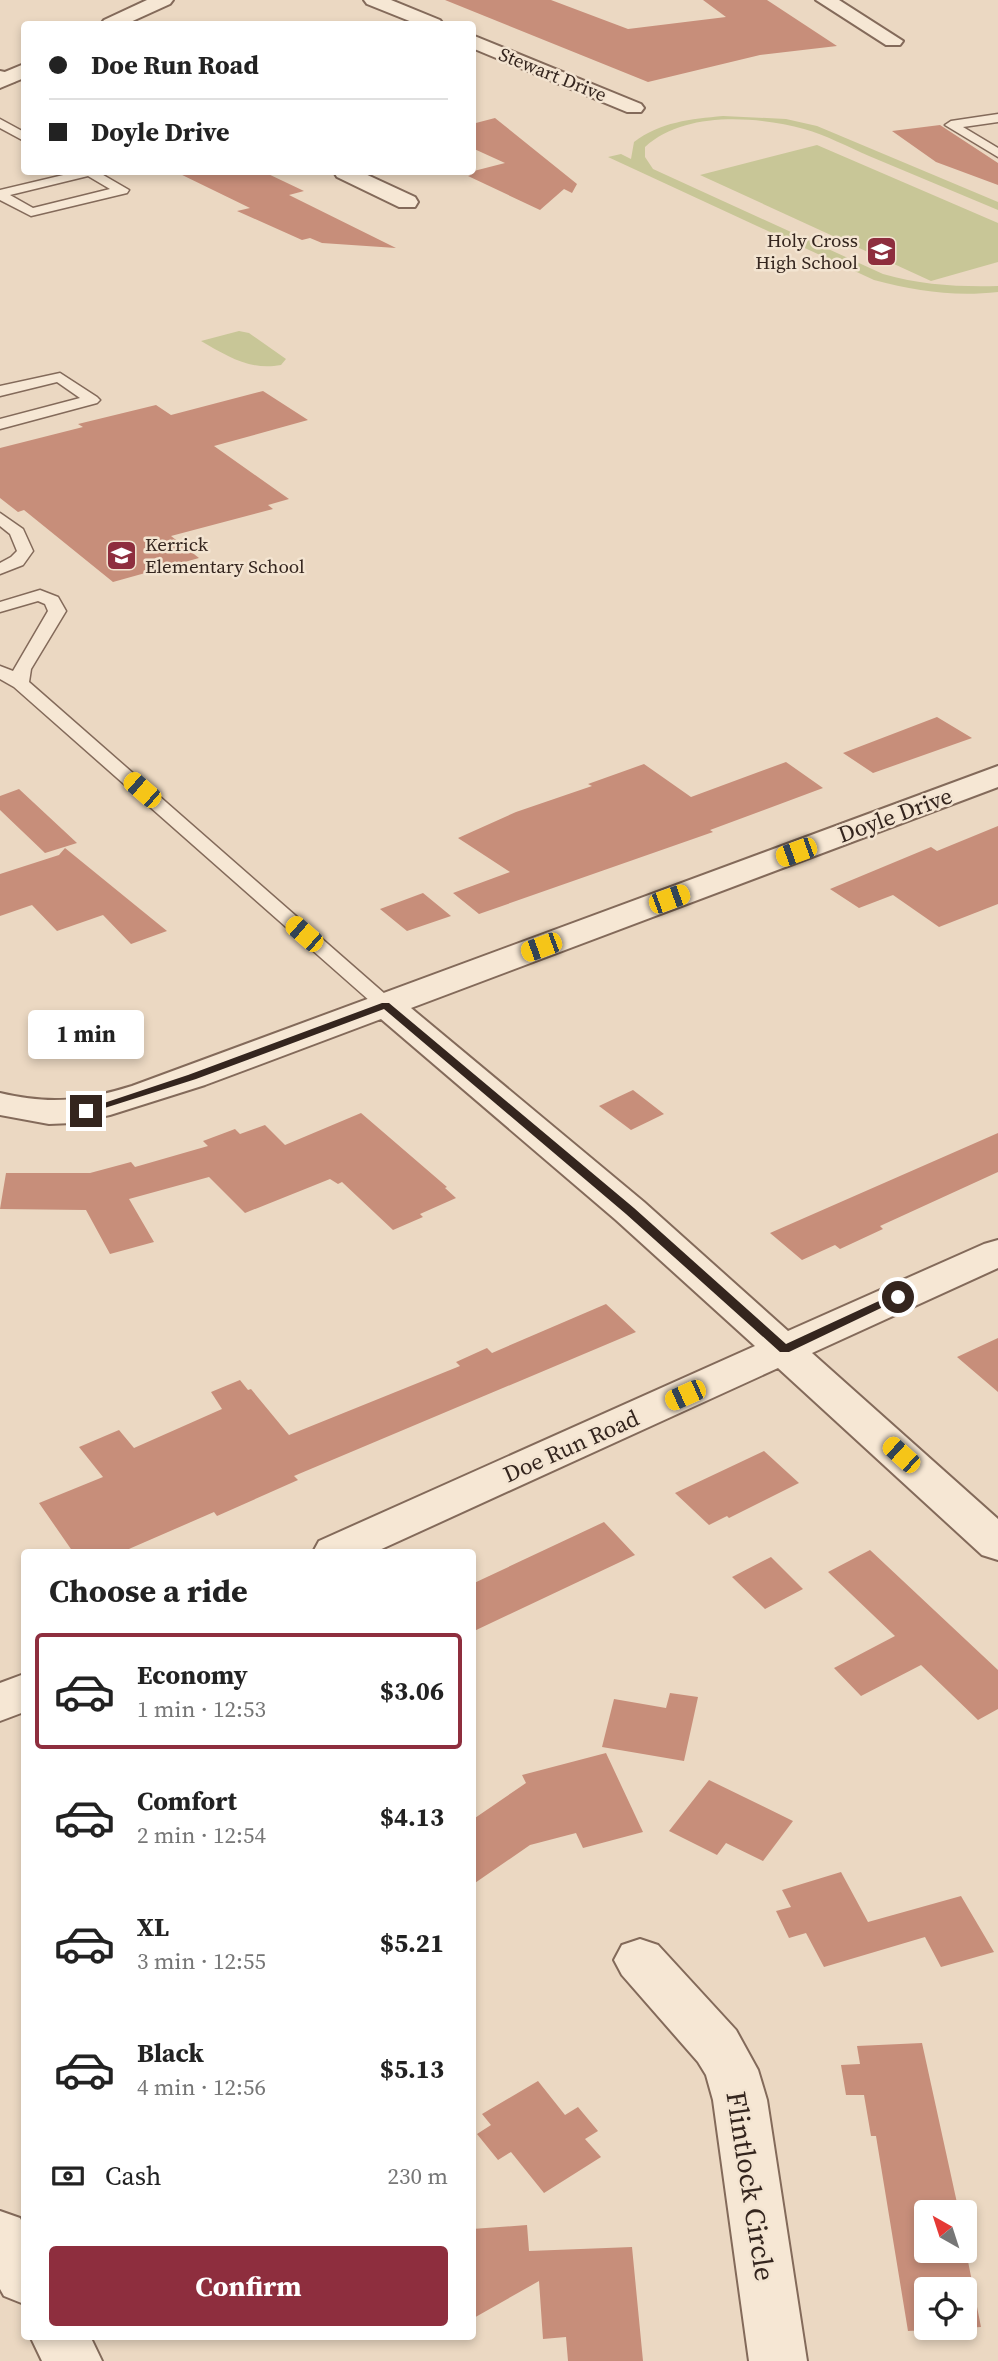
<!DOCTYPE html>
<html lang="en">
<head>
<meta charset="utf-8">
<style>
	:root { --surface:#fff; --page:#f6f6f6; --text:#222; --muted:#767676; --line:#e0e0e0; --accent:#8e2e3e }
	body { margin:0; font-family:"Source Serif 4",serif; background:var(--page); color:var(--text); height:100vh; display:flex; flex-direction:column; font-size:26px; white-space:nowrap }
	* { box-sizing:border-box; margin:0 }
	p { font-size:23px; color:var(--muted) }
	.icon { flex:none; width:38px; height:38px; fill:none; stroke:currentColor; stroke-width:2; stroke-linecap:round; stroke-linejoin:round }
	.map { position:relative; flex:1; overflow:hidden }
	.drawer { position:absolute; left:21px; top:1549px; width:455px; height:791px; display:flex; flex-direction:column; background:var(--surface); border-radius:7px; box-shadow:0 4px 10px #0003 }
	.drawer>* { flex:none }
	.banner { position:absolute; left:21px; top:21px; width:455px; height:154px; border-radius:7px; box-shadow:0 4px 10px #0003; display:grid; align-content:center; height:154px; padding:0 28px; background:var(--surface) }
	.needle { width:46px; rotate:321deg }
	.buttons { position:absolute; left:914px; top:2200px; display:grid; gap:14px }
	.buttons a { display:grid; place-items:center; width:63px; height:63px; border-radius:7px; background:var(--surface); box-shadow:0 4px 10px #0003; font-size:35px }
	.end { position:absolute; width:32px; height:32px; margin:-16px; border:9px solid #34251e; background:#fff; box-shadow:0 0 0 4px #fff }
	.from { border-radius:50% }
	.bubble { position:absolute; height:49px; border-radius:7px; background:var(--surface); box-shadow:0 4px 10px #0003; font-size:23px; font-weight:700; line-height:49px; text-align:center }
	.car { position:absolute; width:21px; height:42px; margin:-21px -10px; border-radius:9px; box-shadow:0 0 5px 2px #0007; background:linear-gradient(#f5c518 24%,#345 0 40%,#f5c518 0 76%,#345 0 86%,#f5c518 0) }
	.banner b { display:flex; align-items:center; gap:24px; height:66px; font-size:26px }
	.banner b+b { border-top:2px solid var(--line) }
	.banner i { width:18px; height:18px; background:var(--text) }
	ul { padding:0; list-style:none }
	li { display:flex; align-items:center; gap:21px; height:116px; margin:0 14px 10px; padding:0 14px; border:4px solid transparent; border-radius:7px }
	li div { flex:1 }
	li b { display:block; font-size:26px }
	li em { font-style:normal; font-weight:700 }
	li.active { border-color:var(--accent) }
	li>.icon { width:63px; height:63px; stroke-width:1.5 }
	h2 { padding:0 28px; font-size:32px; line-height:84px }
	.pay { display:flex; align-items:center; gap:18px; height:77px; padding:0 28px; font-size:26px }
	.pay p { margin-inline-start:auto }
	.primary-button { display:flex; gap:14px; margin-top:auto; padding:14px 28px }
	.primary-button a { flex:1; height:80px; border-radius:7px; background:var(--accent); color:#fff; font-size:28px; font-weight:700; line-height:80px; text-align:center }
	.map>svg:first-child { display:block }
	.green { fill:#c8c697 }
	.building { fill:#c78e7a; fill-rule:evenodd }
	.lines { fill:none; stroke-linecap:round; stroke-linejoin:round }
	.service-casing { stroke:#836a5a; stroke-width:3 }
	.minor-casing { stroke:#836a5a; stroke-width:4 }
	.tertiary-casing { stroke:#836a5a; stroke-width:4 }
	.service { fill:#f6e7d4; fill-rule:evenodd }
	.minor { fill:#f6e7d4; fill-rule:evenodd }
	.tertiary { fill:#f6e7d4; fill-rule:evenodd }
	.route { fill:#34251e }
	.labels { text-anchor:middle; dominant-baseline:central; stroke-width:5; stroke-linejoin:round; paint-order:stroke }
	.far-street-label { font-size:19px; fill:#34251e; stroke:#f3e4d1 }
	.far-poi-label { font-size:19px; fill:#34251e; stroke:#f3e4d1; text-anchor:end }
	.street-label { font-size:23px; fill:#34251e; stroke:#f3e4d1 }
	.near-street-label { font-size:28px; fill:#34251e; stroke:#f3e4d1 }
</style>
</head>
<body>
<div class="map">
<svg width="998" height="2361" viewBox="0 0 998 2361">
	<rect width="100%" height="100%" fill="#ebd8c2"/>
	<path class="green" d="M723,116L786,119L817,126L998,202V210C955,192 912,174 869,156C848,147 826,135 804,129C756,116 684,111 645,147V157L653,169L883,274C922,285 958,287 998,286V292C954,297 916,291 874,280L608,157L621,154L631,159L634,142C660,122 691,119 723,116Z
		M817,145L998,223V262L931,281L700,175Z
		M239,331L249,333L286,359L281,365C250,371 227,356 201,341Z"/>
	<path class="building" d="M445,0H551L628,29L726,17L703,0H767L837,46L760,55L648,82Z
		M495,118L577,184L572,193L564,189L540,210L468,176L471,175L466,173L505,163L472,148V124Z
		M940,125L998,163V185L936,162L892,131Z
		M176,172H264L304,191L289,195L396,248L322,243L310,238L302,240L237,211L250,208Z
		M263,391L308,420L214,446L289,499L268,505L273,509L171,536L199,558L113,582L24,510L18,512L0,498V448L83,427L78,424L156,405L171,415Z
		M937,717L972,738L873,773L843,753Z
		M786,762L823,788L710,830L713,832L479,914L453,893L510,872L458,838L516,812L592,786L588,784L644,764L691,797Z
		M19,789L77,843L45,853L0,810V796Z
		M998,826V904L939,927L893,895L859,908L830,889L931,847L937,851Z
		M65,848L135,905L167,931L131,944L103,915L57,931L32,905L0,916V874L59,855Z
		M423,893L451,916L407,931L380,909Z
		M633,1090L664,1114L631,1130L599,1106Z
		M361,1113L447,1187L445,1188L456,1198L420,1214L423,1217L393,1230L342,1182L338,1184L330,1179L245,1213L209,1177L129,1199L154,1242L110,1254L86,1210L0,1209L6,1173H90L131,1162L135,1167L208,1146L203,1141L235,1129L240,1134L265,1125L285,1145Z
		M998,1133V1172L880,1226L883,1229L840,1249L835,1245L802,1260L770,1233Z
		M606,1304L636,1332L294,1476L298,1480L217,1516L214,1512L122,1552H73L39,1503L103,1477L79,1447L119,1430L134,1448L222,1409L211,1392L240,1380L248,1390L251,1389L289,1435L460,1366L456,1362L487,1348L492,1353Z
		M998,1338V1392L957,1357Z
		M764,1451L799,1483L729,1518L727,1516L709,1525L675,1493Z
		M604,1522L635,1555L472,1632V1584Z
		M870,1550L998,1670V1709L978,1720L921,1665L861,1696L834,1668L895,1636L828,1572Z
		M771,1557L803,1589L765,1609L732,1577Z
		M670,1693L698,1697L684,1761L602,1747L614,1699L666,1708Z
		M606,1753L643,1832L583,1848L576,1833L530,1845L472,1885V1820L526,1783L522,1775Z
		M709,1780L793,1821L763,1861L726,1843L717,1855L669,1831Z
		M841,1872L868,1922L961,1896L994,1952L941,1967L925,1937L824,1967L806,1933L789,1938L776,1911L791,1907L782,1890Z
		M922,2043L959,2212H926V2250H964V2241L981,2327L908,2331L876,2136H871L864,2095H846L841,2065L860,2064L857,2046ZM926,2289H964V2328H926Z
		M538,2081L565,2115L578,2107L598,2131L585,2139L601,2157L544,2193L511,2152L498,2160L477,2134L491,2125L482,2114Z
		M527,2225L529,2251L632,2247L643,2361H568L566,2337L543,2339L539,2281L472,2319V2229Z"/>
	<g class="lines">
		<defs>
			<path id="service" d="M998,114V122L963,127L998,148V157L945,125L951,121Z
				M0,119L24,132V141L0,128Z
				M76,172H98L129,190L127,193L31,216L0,200V190ZM88,176L110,189L33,208L10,195Z
				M60,373L97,397L100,400L97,403L0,429V419L80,398L57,382L0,396V386Z
				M0,513L23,529L33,551L23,565L0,574V563L11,557L17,551L10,534L0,526Z
				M40,590L58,597L66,611L31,669L29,682L393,1001L397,1005L393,1009H379L14,687L0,679V666L13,671L48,611L45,604L38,601L0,612V602Z"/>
			<path id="minor" d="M147,0H173L170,4L126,24H101L104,20Z
				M364,0H391L440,20L443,24H417L367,4Z
				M816,0H839L903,41L900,45H886Z
				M472,35L641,104L644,108L641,112H627L472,48Z
				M24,64V78L0,88V74Z
				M334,172H361L415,197L418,202L415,207H399L337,177Z
				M998,766V787L411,1008L644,1202L788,1331L984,1244L998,1240V1268L812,1353L998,1519V1560L982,1555L778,1368L375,1552H313L319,1541L755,1346L616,1220L381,1019L205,1085L110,1115L73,1123L49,1124L0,1115V1093C50,1105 84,1101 132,1086Z
				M24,1674V1712L0,1721V1683Z
				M640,1939L658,1945L736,2030L758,2070L767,2100L807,2361H749L713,2100L706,2075L698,2062L622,1975L614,1960L622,1945Z
				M0,2211L20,2218L24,2226V2304L4,2296L0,2289Z
				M30,2336H90L102,2361H42Z"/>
			<path id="tertiary" d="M0,71L14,74L17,78L14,82L0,83Z"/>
		</defs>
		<use href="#service" class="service-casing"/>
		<use href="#minor" class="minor-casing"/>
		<use href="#tertiary" class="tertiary-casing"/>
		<use href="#service" class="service"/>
		<use href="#minor" class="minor"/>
		<use href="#tertiary" class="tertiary"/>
	</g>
	<path class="route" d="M382,1003H389L634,1208L786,1344L894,1294L898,1293L904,1297L789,1352H780L626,1214L384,1009L196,1079L89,1113L80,1111L188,1075Z"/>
	<defs>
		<symbol id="school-square" viewBox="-11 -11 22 22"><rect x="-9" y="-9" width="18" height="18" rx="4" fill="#8e2e3e" stroke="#f3e4d1"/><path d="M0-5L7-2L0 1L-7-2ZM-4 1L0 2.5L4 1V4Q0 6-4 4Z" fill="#fff"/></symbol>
	</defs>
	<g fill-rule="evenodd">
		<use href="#school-square" x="864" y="234" width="35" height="35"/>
		<use href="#school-square" x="104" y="538" width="35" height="35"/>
	</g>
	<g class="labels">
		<g class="far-street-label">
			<text transform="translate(553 74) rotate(22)">Stewart Drive</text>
		</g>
		<g class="far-poi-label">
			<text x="858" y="240">Holy Cross<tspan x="858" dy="22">High School</tspan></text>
			<text x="145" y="544" text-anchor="start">Kerrick<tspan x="145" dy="22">Elementary School</tspan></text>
		</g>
		<g class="street-label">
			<text transform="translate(895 815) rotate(-20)">Doyle Drive</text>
			<text transform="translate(571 1446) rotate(-24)">Doe Run Road</text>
		</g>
		<g class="near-street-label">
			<text transform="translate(751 2186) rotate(81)">Flintlock Circle</text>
		</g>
	</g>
</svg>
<div class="buttons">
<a><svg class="needle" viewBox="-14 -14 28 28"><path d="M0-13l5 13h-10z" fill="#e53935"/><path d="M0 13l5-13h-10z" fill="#767676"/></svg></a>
<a><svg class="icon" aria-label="locate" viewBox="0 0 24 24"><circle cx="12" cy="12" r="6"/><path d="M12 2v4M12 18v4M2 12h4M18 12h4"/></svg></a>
</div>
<i class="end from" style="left:898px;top:1297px"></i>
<i class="end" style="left:86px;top:1111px"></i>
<div class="bubble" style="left:28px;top:1010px;width:116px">1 min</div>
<i class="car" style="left:142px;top:790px;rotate:311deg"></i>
<i class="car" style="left:796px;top:852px;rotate:250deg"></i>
<i class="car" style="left:669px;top:899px;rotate:70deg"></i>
<i class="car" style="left:304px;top:934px;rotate:311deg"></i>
<i class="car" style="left:541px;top:947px;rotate:250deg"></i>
<i class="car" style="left:685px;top:1395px;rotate:246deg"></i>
<i class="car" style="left:901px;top:1455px;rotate:312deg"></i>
<div class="banner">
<b><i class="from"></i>Doe Run Road</b>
<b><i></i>Doyle Drive</b>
</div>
<section class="drawer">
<h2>Choose a ride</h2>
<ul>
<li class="active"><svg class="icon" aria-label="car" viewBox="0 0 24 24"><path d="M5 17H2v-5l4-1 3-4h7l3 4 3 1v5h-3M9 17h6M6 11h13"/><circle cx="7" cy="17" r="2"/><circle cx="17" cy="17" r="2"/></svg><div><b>Economy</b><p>1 min · 12:53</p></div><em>$3.06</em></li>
<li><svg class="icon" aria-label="car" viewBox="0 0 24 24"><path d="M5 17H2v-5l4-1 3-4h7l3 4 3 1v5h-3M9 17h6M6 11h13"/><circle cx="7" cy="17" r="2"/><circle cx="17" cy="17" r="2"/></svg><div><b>Comfort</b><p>2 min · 12:54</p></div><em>$4.13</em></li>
<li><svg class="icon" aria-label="car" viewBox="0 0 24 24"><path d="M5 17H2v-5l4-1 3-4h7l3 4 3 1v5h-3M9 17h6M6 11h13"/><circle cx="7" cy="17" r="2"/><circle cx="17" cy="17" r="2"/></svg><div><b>XL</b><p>3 min · 12:55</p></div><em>$5.21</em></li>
<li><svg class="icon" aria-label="car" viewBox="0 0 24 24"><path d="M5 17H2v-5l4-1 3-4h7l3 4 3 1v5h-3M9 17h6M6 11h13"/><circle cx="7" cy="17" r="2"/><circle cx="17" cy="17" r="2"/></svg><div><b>Black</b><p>4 min · 12:56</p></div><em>$5.13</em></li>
</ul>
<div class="pay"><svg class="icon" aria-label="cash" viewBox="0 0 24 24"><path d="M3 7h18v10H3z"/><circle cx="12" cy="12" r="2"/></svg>Cash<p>230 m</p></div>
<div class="primary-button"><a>Confirm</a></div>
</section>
</div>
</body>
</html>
